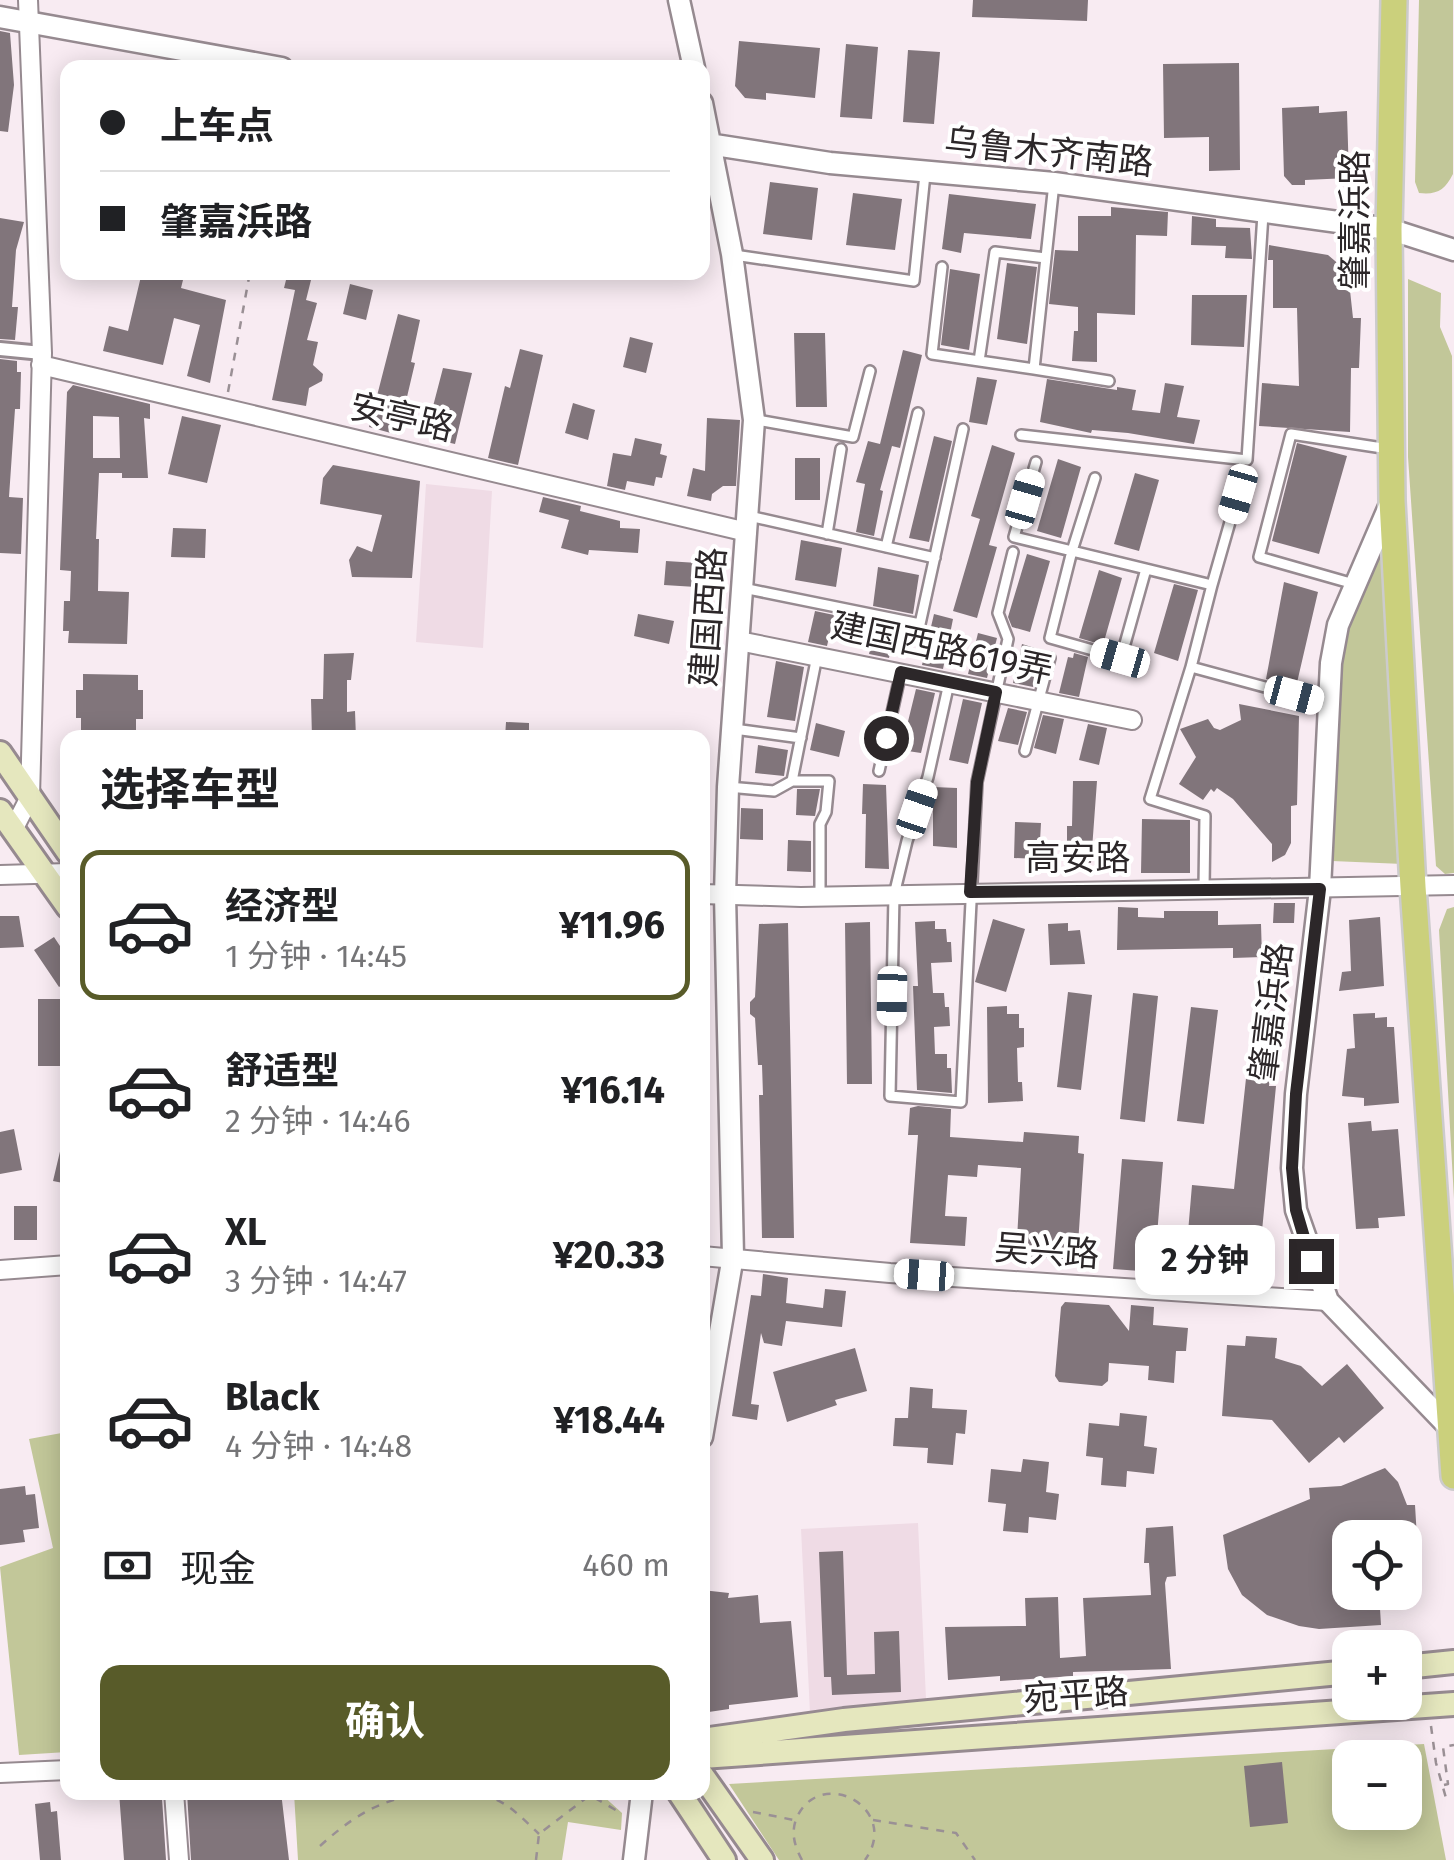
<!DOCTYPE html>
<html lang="zh">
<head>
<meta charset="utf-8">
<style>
	:root { --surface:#fff; --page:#f6f6f6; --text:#202124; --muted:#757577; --line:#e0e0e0; --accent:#585b29 }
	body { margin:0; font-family:"Fira Sans","Noto Sans SC",sans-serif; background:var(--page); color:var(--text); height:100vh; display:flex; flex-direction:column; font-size:38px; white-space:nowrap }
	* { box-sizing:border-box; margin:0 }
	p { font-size:32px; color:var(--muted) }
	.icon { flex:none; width:55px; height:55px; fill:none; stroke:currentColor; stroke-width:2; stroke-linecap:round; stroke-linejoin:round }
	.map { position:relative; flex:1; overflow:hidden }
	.panel { position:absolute; left:60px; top:730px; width:650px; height:1070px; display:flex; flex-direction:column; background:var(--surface); border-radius:20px; box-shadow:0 5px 25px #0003 }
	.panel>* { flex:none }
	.hud { position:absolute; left:60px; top:60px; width:650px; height:220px; border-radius:20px; box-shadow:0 5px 25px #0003; display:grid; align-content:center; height:220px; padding:0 40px; background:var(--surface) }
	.buttons { position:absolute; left:1332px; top:1520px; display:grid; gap:20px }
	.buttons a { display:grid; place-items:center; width:90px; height:90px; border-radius:20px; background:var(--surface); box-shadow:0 5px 25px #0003; font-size:50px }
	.end { position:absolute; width:45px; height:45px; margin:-22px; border:12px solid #2c2729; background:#fff; box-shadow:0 0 0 5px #fff }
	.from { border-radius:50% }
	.bubble { position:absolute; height:70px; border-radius:20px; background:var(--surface); box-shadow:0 5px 25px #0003; font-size:32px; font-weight:700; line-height:70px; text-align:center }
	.car { position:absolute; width:30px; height:60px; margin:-30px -15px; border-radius:12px; box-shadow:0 0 8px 2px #0007; background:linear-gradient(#fff 24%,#345 0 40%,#fff 0 76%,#345 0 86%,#fff 0) }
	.hud b { display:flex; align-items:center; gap:35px; height:95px; font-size:38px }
	.hud b+b { border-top:2px solid var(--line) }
	.hud i { width:25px; height:25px; background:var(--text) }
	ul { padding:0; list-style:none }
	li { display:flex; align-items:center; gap:30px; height:150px; margin:0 20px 15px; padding:0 20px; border:5px solid transparent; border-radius:20px }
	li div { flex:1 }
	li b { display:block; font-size:38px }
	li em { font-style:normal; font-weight:700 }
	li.selected { border-color:var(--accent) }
	li>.icon { width:90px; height:90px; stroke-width:1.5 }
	h2 { padding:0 40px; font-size:45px; line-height:120px }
	.pay { display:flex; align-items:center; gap:25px; height:110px; padding:0 40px; font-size:38px }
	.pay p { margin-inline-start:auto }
	.action { display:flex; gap:20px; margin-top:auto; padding:20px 40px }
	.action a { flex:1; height:115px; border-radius:20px; background:var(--accent); color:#fff; font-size:40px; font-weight:700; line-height:115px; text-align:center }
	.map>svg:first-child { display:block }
	.built { fill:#efdbe5 }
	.green { fill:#c2c799; fill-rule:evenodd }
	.building { fill:#81757b; fill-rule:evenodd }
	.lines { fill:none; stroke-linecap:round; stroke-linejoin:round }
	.service-casing { stroke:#968a90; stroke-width:14 }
	.pedestrian-casing { stroke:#968a90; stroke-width:18 }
	.minor-casing { stroke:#968a90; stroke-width:22 }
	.tertiary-casing { stroke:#968a90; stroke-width:25 }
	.secondary-casing { stroke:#968a90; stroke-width:28 }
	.primary-casing { stroke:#cccbcc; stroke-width:30 }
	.path { stroke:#9a9095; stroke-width:2.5; stroke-dasharray:8 8; stroke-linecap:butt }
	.service { stroke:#fff; stroke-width:9 }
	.pedestrian { stroke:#fff; stroke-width:12 }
	.minor { stroke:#fff; stroke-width:18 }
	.tertiary { stroke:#fff; stroke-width:20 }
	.secondary { stroke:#e5e7be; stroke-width:22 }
	.primary { stroke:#cbd07c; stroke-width:25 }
	.route { stroke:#2c2729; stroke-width:12 }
	.labels { text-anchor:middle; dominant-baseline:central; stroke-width:8; stroke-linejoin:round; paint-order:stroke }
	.street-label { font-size:35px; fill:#2c2729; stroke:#fff }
</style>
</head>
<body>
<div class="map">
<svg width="1454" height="1860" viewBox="0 0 1454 1860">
	<rect width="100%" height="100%" fill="#f8ebf2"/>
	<path class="built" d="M426,484L492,491L483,648L416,642Z
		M918,1523L926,1699L810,1713L801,1529Z"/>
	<path class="green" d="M1419,0H1453V174C1445,190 1437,195 1419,193L1415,182Z
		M1408,279L1441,293L1440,327L1452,356L1454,873L1445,874L1436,866L1408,457Z
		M1386,536L1403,864L1332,861C1334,786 1326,684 1351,614C1360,587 1375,562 1386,536Z
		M1454,907V1199L1439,930L1447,909Z
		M67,1432V1752L19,1755L0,1567L53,1548L29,1439Z
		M1424,1744L1446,1860H779L729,1784ZM1350,1758H1405V1812H1350Z
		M294,1793H600L622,1813L621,1830L568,1822L562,1860H298Z"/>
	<path class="building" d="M973,0H1088L1087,21L972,17Z
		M0,31L10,33L14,85L8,132L0,131Z
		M739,41L820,48L815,98L766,93V100L745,98L735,86Z
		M846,44L878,47L872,119L840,117Z
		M908,50L940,52L934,124L903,122Z
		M1239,63L1240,170L1209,171V137L1164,138L1163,64Z
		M1319,106V113L1347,111L1349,178L1305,180V185H1292L1284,176L1282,108Z
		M770,182L818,188L812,240L763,234Z
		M853,193L902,199L895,250L846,245Z
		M949,194L1036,204L1031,239L964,233L961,253L942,249Z
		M1111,207L1168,212L1167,236L1136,235L1135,315L1097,313V362L1072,361L1074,331H1078V307L1049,304L1055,250L1078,251V216H1111Z
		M1192,216L1216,219V227L1250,228L1252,259L1225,258L1226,246L1191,245Z
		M0,218L24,222L16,250L12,307H18L15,340L0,339Z
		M1269,245L1328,255L1348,272L1353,318H1361L1359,368H1351L1350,432L1259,426L1262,383L1299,386L1297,308H1273V260H1268Z
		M1007,263L1037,267L1027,344L997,339Z
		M950,269L980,274L969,350L941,345Z
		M142,272H185L181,288L226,300L210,383L187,376L200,325L174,318L163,365L103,351L109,326L128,331Z
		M288,272H313L306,300L317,303L307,340L318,342L313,365L323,374L322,381L309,388L306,406L272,400L295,290L284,288Z
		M350,284L373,290L366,320L343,314Z
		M1192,295H1247L1244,347L1191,345Z
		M398,314L420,320L411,362L415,363L398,435L369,427Z
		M794,333H825L827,407H796Z
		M630,337L653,343L646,373L623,367Z
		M520,349L543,355L518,465L488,458L505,386L510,388Z
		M903,350L922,355L900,448L892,446L880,490L883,491L874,536L856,532L865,484L856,482L868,441L880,444Z
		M0,359L17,361V372H21L20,409H15L9,497L23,498L21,554L0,553Z
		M443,368L472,373L455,444L425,437Z
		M977,377L997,380L987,425L969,422Z
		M1047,379L1117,390V387L1136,390L1132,410L1160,413L1165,383L1184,386L1177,417L1200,420L1194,444L1128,433L1092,430L1091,433L1040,422Z
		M73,385L150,404V419L144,418L148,478H122V473H99L96,539H99L98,591L129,592L127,644L68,643L69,631H63L64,601H70L71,571L60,570L67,392ZM93,416L119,417L120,458H93Z
		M573,403L595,410L588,440L565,433Z
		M182,416L221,425L207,483L168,474Z
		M707,418L740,420L736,486H723L712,494L711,501L687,496L693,468L705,471Z
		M934,436L952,441L929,542L909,538Z
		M635,438L662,444L660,454L667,456L662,478L656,477L654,486L627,481L625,490L607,486L613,453L631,456Z
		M1297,443L1347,456L1319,554L1272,541Z
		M992,445L1015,453L989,545L997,547L977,618L953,611L980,519L971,516Z
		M795,458H820V500H795Z
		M1058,459L1081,467L1061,538L1037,531Z
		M333,465L420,481L412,578L352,577L349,560L357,546L372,552L382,515L320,504L323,478Z
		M1135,473L1159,480L1139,551L1114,544Z
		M543,497L581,506L580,511L620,521V528L640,529L638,553L589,550L588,555L561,548L569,520L539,512Z
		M173,528L206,529L205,558L171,557Z
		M801,540L842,548L836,587L795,580Z
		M1027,554L1050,561L1030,632L1012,627L1008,617Z
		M666,561L698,563L696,587L664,585Z
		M878,567L919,575L913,614L873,606Z
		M1099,570L1122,578L1103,645L1079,638Z
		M1284,582L1318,592L1296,687L1266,679Z
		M1174,584L1198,590L1178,661L1154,653Z
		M815,611L834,615L827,646L808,642Z
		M638,614L674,621L669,644L634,636Z
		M934,614L953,619L943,669L922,665Z
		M876,623L895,627L889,658L869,654Z
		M978,633L997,638L987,678L968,674Z
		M1022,644L1041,650L1033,687L1013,683Z
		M354,653L351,680H347V712L355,711L356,738H312L311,699H323L324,654Z
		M1074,653L1088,657L1079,697L1059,693L1068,657L1073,658Z
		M776,661L804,667L795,721L767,717Z
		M83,674L138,675V690H143V719H136V733L81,732V718H76V690H83Z
		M916,689L935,693L921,753L901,750Z
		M963,699L982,703L968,764L949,760Z
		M1239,704L1299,716L1297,805L1291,806V843L1285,855L1272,862V844L1233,799L1217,788L1214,792L1211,789L1203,800L1179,784L1196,757L1180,729L1208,719L1214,728L1220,730L1241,720Z
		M1008,708L1027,712L1018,745L998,741Z
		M1043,715L1064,719L1056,754L1034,748Z
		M506,722L529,723V738H505Z
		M816,723L845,731L839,757L810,750Z
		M1088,724L1107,728L1099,765L1079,760Z
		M758,745L788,750L784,776L755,773Z
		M1073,781H1097L1091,863L1067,862V826H1072Z
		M863,784L886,785L889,869L865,868L866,814H862Z
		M933,787L957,788V848L933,846Z
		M797,789H820L815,816L796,815Z
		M741,808L763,809V840L740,839Z
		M1142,819L1190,820V873H1141Z
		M1015,822L1041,823L1039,859L1014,858Z
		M788,840L811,841V872L787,871Z
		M1274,903H1295L1294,923H1273Z
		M1118,907L1138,908V917L1164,918V911H1218V925L1261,924L1262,957L1233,958V948L1117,950Z
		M0,916H19L24,947L0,948Z
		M1380,917L1384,986L1339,991L1342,972L1351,971L1349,920Z
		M993,919L1025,929L1006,992L975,982Z
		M935,921V929H946L947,942H951L952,962L931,963L933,993H944L945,1007H949L950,1026L934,1027L935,1054H947V1068H951L952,1093L917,1090L913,986H918L915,922Z
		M870,922L872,1084H847L845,923Z
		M788,923L794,1238H762L759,1095H763L762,1065H758L755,1018L750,1014V1002L755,997L759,924Z
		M1068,923V931L1080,930L1085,964L1050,965L1048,924Z
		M54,937L68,958V981L59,987L34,950Z
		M1068,992L1092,995L1081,1090L1057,1087Z
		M1133,993L1158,996L1145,1122L1120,1119Z
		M38,999H65V1066H38Z
		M1007,1006V1014H1019V1028H1024V1047L1017,1048L1018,1082H1022L1023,1101L988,1103L987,1007Z
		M1191,1007L1218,1010L1204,1124L1177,1121Z
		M1375,1013V1018L1387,1017V1027H1394L1399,1103L1364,1106V1098L1342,1096L1347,1049L1355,1048L1353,1014Z
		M1252,1048L1273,1049L1269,1086H1276L1259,1262L1186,1256L1192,1185L1234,1189L1248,1060H1251Z
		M918,1106L951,1109L950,1137L1023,1142L1024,1132L1079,1136L1078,1153L1084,1154L1077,1260L1027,1256L1028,1240L1017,1239L1021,1168L978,1165L977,1177L948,1175L945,1216L967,1217L965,1246L910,1243L918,1135H908L910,1108Z
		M1371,1121L1372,1131L1398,1129L1405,1216L1378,1218L1379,1228L1356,1229L1348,1123Z
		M14,1129L22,1170L0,1174V1132Z
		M62,1143H68V1184L53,1181Z
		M1122,1159L1163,1162L1154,1272L1113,1269Z
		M14,1206H37V1240H14Z
		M763,1274L788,1278L786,1303L823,1308L825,1289L846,1291L842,1327L786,1321L782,1346L764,1343L761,1333L751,1404L759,1405L757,1420L732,1416L751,1295L761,1296Z
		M1065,1302L1109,1305L1129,1331L1131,1305L1154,1307L1153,1325L1188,1328L1186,1351H1176L1174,1383L1148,1380L1149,1366L1109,1363L1108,1381L1102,1386L1059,1382L1055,1376L1061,1307Z
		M1246,1336L1277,1338L1275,1358L1301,1366L1322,1386L1347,1364L1384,1408L1344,1443L1339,1437L1309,1463L1272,1420L1222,1416L1227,1345L1245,1346Z
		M855,1348L867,1391L835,1400L837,1405L787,1422L773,1372Z
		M910,1387L933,1389L932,1408L967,1410L965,1434L956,1433L953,1465L927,1463L928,1448L893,1446L895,1418H908Z
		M1120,1413L1147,1416L1144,1446L1157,1448L1154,1474L1127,1471L1126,1487L1101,1485L1103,1458L1086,1456L1089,1423L1119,1426Z
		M1023,1459L1049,1462L1046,1492L1059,1494L1056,1520L1029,1517L1028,1533L1003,1531L1006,1504L988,1502L991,1469L1021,1472Z
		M1385,1468L1398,1482L1407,1505H1415L1417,1538H1350V1592H1379L1381,1625L1319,1629L1299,1626L1267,1615L1242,1595L1228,1569L1223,1535L1310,1499L1309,1488L1341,1486Z
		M25,1486L26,1495L35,1494L39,1528L23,1530L25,1542L0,1545V1489Z
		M1173,1526L1176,1576L1167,1577L1165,1583L1171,1669L1073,1672V1676L1000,1681V1676L948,1680L945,1627L1026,1626L1025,1598L1058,1597L1060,1658L1086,1656L1083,1598L1151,1595L1149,1563H1144L1146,1528Z
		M843,1551L847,1675L875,1674L874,1632L899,1631L901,1692L832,1695L831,1677H824L819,1552Z
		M702,1590L729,1593L728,1598L758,1595L760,1623L791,1621L798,1697L729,1705V1709L702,1713Z
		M1282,1762L1288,1823L1250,1827L1244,1766Z
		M119,1792H156L162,1798L166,1860H124Z
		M187,1792H281L289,1860H191Z
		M50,1802L51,1812L57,1811L61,1860H40L35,1804Z"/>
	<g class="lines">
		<defs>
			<path id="service" d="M734,255L914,281L925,174
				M942,267L932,354L1034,369L1054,183
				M979,361L995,252L1046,258
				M1034,369L1109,381
				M757,420L853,437L870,371
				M1021,435L1247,460L1263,214
				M1036,462L1014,537L1212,585L1191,667L1328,704
				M1095,478L1072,551L1050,638L1121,658L1146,569
				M749,516L935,558
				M827,534L841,449
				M886,547L918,413
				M1354,584L1259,557L1291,434L1389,449
				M1212,585L1238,494
				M743,588L920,624L963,429
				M1191,667L1150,799L1205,816L1204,888
				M949,683L928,777L907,841L894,895L890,1096L961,1102L977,782L1008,639L998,613L1013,552
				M734,729L801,738
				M1025,751L1050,658
				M879,771L901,672
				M792,781L817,656
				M728,787L774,791L792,781H829L826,812L820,824V896"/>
			<path id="pedestrian" d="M0,349L42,353"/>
			<path id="minor" d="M41,365L747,532
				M739,641L1132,720
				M13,830L30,797L42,353L28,0
				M0,875L68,873
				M702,894L801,897L1454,885
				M702,1256L890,1273L1328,1301
				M0,1270L68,1265
				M0,1773L68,1770
				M174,1792L179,1860"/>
			<path id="tertiary" d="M679,0L694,68
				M0,17L282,68
				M702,103L732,254L754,420L728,787L725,895L733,1256L702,1437
				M702,143L830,163L1054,183L1389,229L1454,250
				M1391,502L1338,625L1331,663L1320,889L1296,1094L1292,1168L1296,1210L1328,1301L1451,1429
				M634,1860L642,1792"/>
			<path id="secondary" d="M0,753L68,852
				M0,811L68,907
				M1405,1667L1454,1662
				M702,1740L844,1720L1350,1672
				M702,1757L1454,1704
				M702,1775L762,1860
				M679,1792L724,1860"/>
			<path id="primary" d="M1394,0L1389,229L1392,501L1413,887L1454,1476"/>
		</defs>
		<use href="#service" class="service-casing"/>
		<use href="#pedestrian" class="pedestrian-casing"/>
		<use href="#minor" class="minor-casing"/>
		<use href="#tertiary" class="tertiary-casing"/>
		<use href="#secondary" class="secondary-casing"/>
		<use href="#primary" class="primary-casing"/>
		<path class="path" d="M228,392L250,272
			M1431,1726L1436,1763L1446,1798
			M1444,1785L1448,1784L1443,1747L1454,1745
			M753,1812L794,1820
			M873,1820L956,1833L975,1860
			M320,1846C364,1806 399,1790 459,1794C469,1795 481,1794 490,1797C510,1804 524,1820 539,1834
			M536,1860L539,1834L590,1795L619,1812
			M802,1860C794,1845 790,1831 798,1815C824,1766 901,1810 865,1860"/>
		<use href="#service" class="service"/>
		<use href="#pedestrian" class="pedestrian"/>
		<use href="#minor" class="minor"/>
		<use href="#tertiary" class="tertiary"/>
		<use href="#secondary" class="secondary"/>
		<use href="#primary" class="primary"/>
	</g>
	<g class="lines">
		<path class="route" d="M886,738L901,672L996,692L977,782L970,892L1320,889L1296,1094L1292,1168L1296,1210L1311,1261"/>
	</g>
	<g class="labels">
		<g class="street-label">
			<text transform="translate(1049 152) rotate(6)">乌鲁木齐南路</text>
			<text transform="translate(1355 220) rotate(-90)">肇嘉浜路</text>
			<text transform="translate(402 417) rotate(13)">安亭路</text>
			<text transform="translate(708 617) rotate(-86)">建国西路</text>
			<text transform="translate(942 648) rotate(12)">建国西路619弄</text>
			<text x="1078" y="858">高安路</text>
			<text transform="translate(1271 1012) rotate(-83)">肇嘉浜路</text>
			<text transform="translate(1047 1251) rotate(4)">吴兴路</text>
			<text transform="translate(1076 1695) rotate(-4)">宛平路</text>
		</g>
	</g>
</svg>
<div class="buttons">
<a><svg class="icon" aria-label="locate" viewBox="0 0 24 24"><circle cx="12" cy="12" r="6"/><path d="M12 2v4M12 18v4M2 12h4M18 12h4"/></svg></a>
<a>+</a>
<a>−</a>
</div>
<i class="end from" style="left:886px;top:738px"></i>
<i class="end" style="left:1311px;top:1261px"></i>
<div class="bubble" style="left:1135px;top:1225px;width:140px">2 分钟</div>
<i class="car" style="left:1238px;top:494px;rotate:196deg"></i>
<i class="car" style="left:1025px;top:499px;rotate:16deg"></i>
<i class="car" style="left:1120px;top:658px;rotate:286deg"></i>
<i class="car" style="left:1294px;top:695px;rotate:105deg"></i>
<i class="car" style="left:917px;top:809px;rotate:19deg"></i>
<i class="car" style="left:892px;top:996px;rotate:181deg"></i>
<i class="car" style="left:924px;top:1275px;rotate:274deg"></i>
<div class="hud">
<b><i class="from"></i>上车点</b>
<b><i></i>肇嘉浜路</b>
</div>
<section class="panel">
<h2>选择车型</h2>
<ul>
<li class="selected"><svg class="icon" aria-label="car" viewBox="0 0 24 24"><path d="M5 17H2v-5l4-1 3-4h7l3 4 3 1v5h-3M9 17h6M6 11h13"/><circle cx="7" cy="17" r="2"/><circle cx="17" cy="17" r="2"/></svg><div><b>经济型</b><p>1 分钟 · 14:45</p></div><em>¥11.96</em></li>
<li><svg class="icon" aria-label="car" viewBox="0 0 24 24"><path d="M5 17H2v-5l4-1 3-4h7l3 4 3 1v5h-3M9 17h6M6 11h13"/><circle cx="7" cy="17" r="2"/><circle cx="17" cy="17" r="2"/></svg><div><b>舒适型</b><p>2 分钟 · 14:46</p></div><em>¥16.14</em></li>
<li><svg class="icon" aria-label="car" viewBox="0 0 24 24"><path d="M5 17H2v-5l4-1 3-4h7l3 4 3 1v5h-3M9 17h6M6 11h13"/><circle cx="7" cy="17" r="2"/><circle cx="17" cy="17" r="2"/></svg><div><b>XL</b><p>3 分钟 · 14:47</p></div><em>¥20.33</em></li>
<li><svg class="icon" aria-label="car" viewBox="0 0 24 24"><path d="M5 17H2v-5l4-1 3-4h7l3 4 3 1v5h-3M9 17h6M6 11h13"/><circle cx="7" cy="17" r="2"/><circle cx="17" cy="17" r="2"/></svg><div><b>Black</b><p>4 分钟 · 14:48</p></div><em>¥18.44</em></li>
</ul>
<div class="pay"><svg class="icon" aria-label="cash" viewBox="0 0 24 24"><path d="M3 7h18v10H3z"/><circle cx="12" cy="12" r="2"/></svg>现金<p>460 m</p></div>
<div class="action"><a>确认</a></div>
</section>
</div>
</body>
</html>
